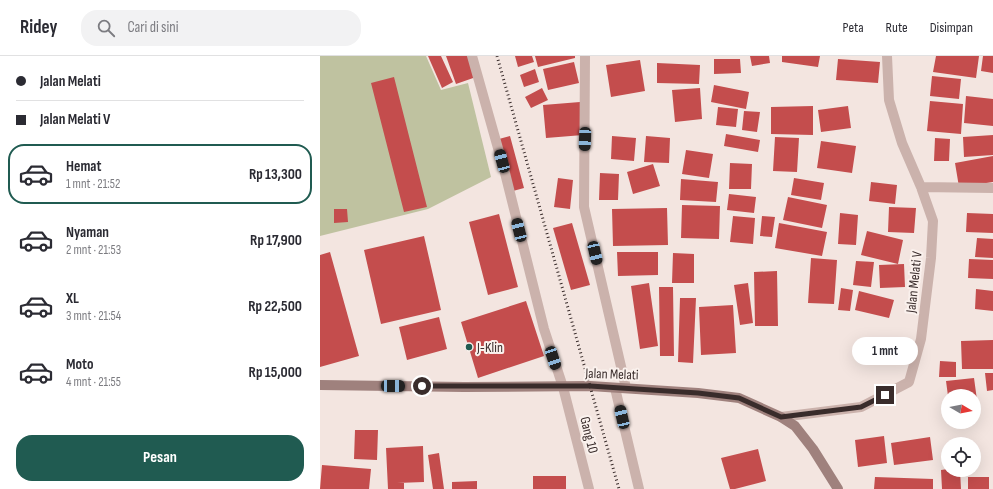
<!DOCTYPE html>
<html lang="id">
<head>
<meta charset="utf-8">
<style>
	:root { --surface:#fff; --page:#f2f2f3; --text:#2b2b33; --muted:#7c7c81; --line:#e1e1e2; --accent:#205b51 }
	body { margin:0; font-family:"Sofia Sans Condensed",sans-serif; background:var(--page); color:var(--text); height:100vh; display:flex; flex-direction:column; font-size:15px; white-space:nowrap }
	* { box-sizing:border-box; margin:0 }
	p { font-size:13px; color:var(--muted) }
	.icon { flex:none; width:22px; height:22px; fill:none; stroke:currentColor; stroke-width:2; stroke-linecap:round; stroke-linejoin:round }
	.map { position:relative; flex:1; overflow:hidden }
	.panel { display:flex; flex-direction:column; background:var(--surface); width:320px }
	.panel>* { flex:none }
	.hud { display:grid; align-content:center; height:88px; padding:0 16px; background:var(--surface) }
	.needle { width:26px; rotate:100deg }
	.controls { position:absolute; left:621px; top:333px; display:grid; gap:8px }
	.controls a { display:grid; place-items:center; width:40px; height:40px; border-radius:50%; background:var(--surface); box-shadow:0 4px 16px #0002; font-size:20px }
	.end { position:absolute; width:18px; height:18px; margin:-9px; border:5px solid #392c2b; background:#fff; box-shadow:0 0 0 2px #fff }
	.from { border-radius:50% }
	.bubble { position:absolute; height:28px; border-radius:14px; background:var(--surface); box-shadow:0 4px 16px #0002; font-size:13px; font-weight:700; line-height:28px; text-align:center }
	.car { position:absolute; width:12px; height:24px; margin:-12px -6px; border-radius:5px; box-shadow:0 0 3px 1px #0007; background:linear-gradient(#222 24%,#8ab4d8 0 40%,#222 0 76%,#8ab4d8 0 86%,#222 0) }
	.hud b { display:flex; align-items:center; gap:14px; height:38px; font-size:15px }
	.hud b+b { border-top:1px solid var(--line) }
	.hud i { width:10px; height:10px; background:var(--text) }
	ul { padding:0; list-style:none }
	li { display:flex; align-items:center; gap:12px; height:60px; margin:0 8px 6px; padding:0 8px; border:2px solid transparent; border-radius:16px }
	li div { flex:1 }
	li b { display:block; font-size:15px }
	li em { font-style:normal; font-weight:700 }
	li.active { border-color:var(--accent) }
	li>.icon { width:36px; height:36px; stroke-width:1.5 }
	.cta { display:flex; gap:8px; margin-top:auto; padding:8px 16px }
	.cta a { flex:1; height:46px; border-radius:16px; background:var(--accent); color:#fff; font-size:16px; font-weight:700; line-height:46px; text-align:center }
	header { display:flex; align-items:center; gap:24px; box-sizing:border-box; height:56px; padding:0 20px; background:var(--surface); border-bottom:1px solid var(--line) }
	header strong { font-size:19px }
	nav { display:flex; gap:22px; margin-inline-start:auto; font-size:14px }
	.search { width:280px; height:36px; background:var(--page); display:flex; align-items:center; gap:10px; box-sizing:border-box; padding:0 14px; border-radius:16px; color:var(--muted); font-size:15px }
	main { display:flex; flex:1; min-height:0 }
	.map>svg:first-child { display:block }
	.green { fill:#bfc2a0 }
	.building { fill:#c44d4d }
	.lines { fill:none; stroke-linecap:round; stroke-linejoin:round }
	.street { stroke:#cbb2ac; stroke-width:10 }
	.secondary { stroke:#9f817d; stroke-width:10 }
	.rail { stroke:#392c2b; stroke-width:3; stroke-dasharray:1 3; stroke-linecap:butt }
	.route { stroke:#392c2b; stroke-width:5 }
	.poi-dot { fill:#205b51; stroke:#faf1ed; stroke-width:1.5 }
	.labels { text-anchor:middle; dominant-baseline:central; stroke-width:4; stroke-linejoin:round; paint-order:stroke }
	.street-label { font-size:14px; fill:#392c2b; stroke:#faf1ed }
	.poi-label { font-size:14px; fill:#392c2b; stroke:#faf1ed; text-anchor:start }
</style>
</head>
<body>
<header>
<strong>Ridey</strong>
<div class="search"><svg class="icon" aria-label="search" viewBox="0 0 24 24"><circle cx="10" cy="10" r="6"/><path d="M15 15l6 6"/></svg>Cari di sini</div>
<nav><a>Peta</a><a>Rute</a><a>Disimpan</a></nav>
</header>
<main>
<section class="panel">
<div class="hud">
<b><i class="from"></i>Jalan Melati</b>
<b><i></i>Jalan Melati V</b>
</div>
<ul>
<li class="active"><svg class="icon" aria-label="car" viewBox="0 0 24 24"><path d="M5 17H2v-5l4-1 3-4h7l3 4 3 1v5h-3M9 17h6M6 11h13"/><circle cx="7" cy="17" r="2"/><circle cx="17" cy="17" r="2"/></svg><div><b>Hemat</b><p>1 mnt · 21:52</p></div><em>Rp 13,300</em></li>
<li><svg class="icon" aria-label="car" viewBox="0 0 24 24"><path d="M5 17H2v-5l4-1 3-4h7l3 4 3 1v5h-3M9 17h6M6 11h13"/><circle cx="7" cy="17" r="2"/><circle cx="17" cy="17" r="2"/></svg><div><b>Nyaman</b><p>2 mnt · 21:53</p></div><em>Rp 17,900</em></li>
<li><svg class="icon" aria-label="car" viewBox="0 0 24 24"><path d="M5 17H2v-5l4-1 3-4h7l3 4 3 1v5h-3M9 17h6M6 11h13"/><circle cx="7" cy="17" r="2"/><circle cx="17" cy="17" r="2"/></svg><div><b>XL</b><p>3 mnt · 21:54</p></div><em>Rp 22,500</em></li>
<li><svg class="icon" aria-label="car" viewBox="0 0 24 24"><path d="M5 17H2v-5l4-1 3-4h7l3 4 3 1v5h-3M9 17h6M6 11h13"/><circle cx="7" cy="17" r="2"/><circle cx="17" cy="17" r="2"/></svg><div><b>Moto</b><p>4 mnt · 21:55</p></div><em>Rp 15,000</em></li>
</ul>
<div class="cta"><a>Pesan</a></div>
</section>
<div class="map">
<svg width="673" height="433" viewBox="0 0 673 433">
	<rect width="100%" height="100%" fill="#f3e5e0"/>
	<path class="green" d="M0,0H106L121,34L148,27L171,121L108,153L0,180Z"/>
	<path class="building" d="M108,0H121L133,26L122,32Z
		M126,0H149L156,21L136,28Z
		M195,0H212L214,6L198,11Z
		M215,0H255V2L218,11Z
		M430,0H449L450,7L432,10Z
		M462,0H500L498,11L462,6Z
		M616,0H659L656,22L613,16Z
		M663,0H673V17L661,15Z
		M394,3H420L421,17L394,18Z
		M518,3L560,6L558,27L516,24Z
		M320,4L325,35L291,41L286,9Z
		M254,6L259,27L228,34L223,13Z
		M337,7L380,9L379,28L337,27Z
		M215,13L219,26L204,31L200,19Z
		M612,20L641,23L639,43L610,40Z
		M74,21L107,151L84,156L51,27Z
		M394,29L429,36L426,53L391,46Z
		M222,32L228,44L211,52L205,41Z
		M380,32L382,63L355,66L352,34Z
		M646,40L673,43V70L644,67Z
		M610,45L643,48L641,78L607,75Z
		M260,46L263,79L226,82L223,49Z
		M493,50V79L451,78V51Z
		M528,50L531,72L501,76L498,54Z
		M398,51L418,53L416,71L396,69Z
		M424,55L440,56L437,76L422,74Z
		M406,78L440,84L438,96L404,90Z
		M673,79V99L644,101L643,81Z
		M190,80L204,132L193,135L179,83Z
		M292,80L316,82L314,105L291,103Z
		M326,80L350,82L349,107L324,106Z
		M455,81L479,82L477,116L453,115Z
		M615,82L630,83L629,105H614Z
		M501,85L536,90L532,117L497,112Z
		M366,94L393,98L389,122L362,118Z
		M673,100V126L639,131L635,107Z
		M410,107L432,108L431,133H409Z
		M333,108L340,130L313,138L307,116Z
		M280,117L299,118L298,144H279Z
		M238,122L253,124L250,153L234,151Z
		M474,122L504,127L501,144L471,139Z
		M361,123L398,126L396,146L360,144Z
		M551,126L577,129L575,148L549,145Z
		M409,138L436,141L434,157L407,154Z
		M468,141L507,149L502,172L463,164Z
		M362,149L400,150L399,183L361,182Z
		M569,151L596,152L594,177L568,176Z
		M347,152L348,189L293,190L292,153Z
		M14,153H27L28,166L14,167Z
		M520,157L538,159L536,189L518,188Z
		M647,157L673,158V177L646,176Z
		M179,158L198,231L168,239L149,166Z
		M413,160L435,162L433,188L410,186Z
		M442,160L455,161L452,181L440,180Z
		M252,167L270,229L251,234L233,172Z
		M459,167L507,176L502,200L455,192Z
		M547,175L583,184L578,208L541,199Z
		M104,180L121,254L61,268L44,194Z
		M657,182L673,183V202L655,201Z
		M10,196L39,300L0,311V199Z
		M297,196H338V219L298,220Z
		M353,197L374,198V227H352Z
		M491,202L517,204L514,248L488,247Z
		M649,203L673,204V223L648,222Z
		M536,205L554,206L551,231L533,229Z
		M584,208L585,231L560,232L559,209Z
		M457,215L458,270H435L434,216Z
		M329,227L338,290L320,293L311,230Z
		M428,227L433,267L420,269L414,229Z
		M339,231H353L354,300H340Z
		M521,232L533,234L530,255L518,254Z
		M656,233L673,235V255L655,253Z
		M539,235L574,244L569,262L535,254Z
		M360,242H376L373,307L358,306Z
		M206,245L224,300L158,322L141,266Z
		M413,249L416,297L381,299L379,251Z
		M119,261L127,293L87,304L79,271Z
		M673,284V313H642L641,285Z
		M620,305L636,306V321H619Z
		M665,317H673V334L667,335Z
		M654,322L657,344H654V340H628L626,325Z
		M35,374H58L57,404L34,403Z
		M564,380L567,407L538,411L535,384Z
		M610,381L613,404L574,409L571,387Z
		M103,390L104,426L77,427H84V433H68L66,392Z
		M438,393L446,425L415,433H410L401,402Z
		M119,397L124,433H113L108,399Z
		M2,409L51,413L49,433H0Z
		M628,413L640,414L641,433H622L621,414Z
		M213,420H246V433H213Z
		M555,421L613,423V433H554Z
		M648,421H669V433H648Z
		M157,425V433H132V426Z"/>
	<g class="lines">
		<path class="street" d="M152,0L185,117L224,273L243,331L269,433
			M265,0L264,151L306,332
			M601,131L673,132
			M295,332L319,433
			M461,361L541,351L589,326L601,283L611,202L613,165L601,131L582,87L569,44L567,0"/>
		<path class="secondary" d="M0,329L144,331L270,330L378,337L419,342L461,361L475,370L493,393L518,433"/>
		<path class="rail" d="M177,0L299,433"/>
	</g>
	<g class="lines">
		<path class="route" d="M102,330H270L378,337L419,342L461,361L541,351L565,339"/>
	</g>
	<circle class="poi-dot" cx="149" cy="291" r="4"/>
	<g class="labels">
		<g class="street-label">
			<text transform="translate(594 226) rotate(-84)">Jalan Melati V</text>
			<text transform="translate(292 318) rotate(2)">Jalan Melati</text>
			<text transform="translate(269 379) rotate(76)">Gang 10</text>
		</g>
		<g class="poi-label">
			<text x="157" y="291">J-Klin</text>
		</g>
	</g>
</svg>
<div class="controls">
<a><svg class="needle" viewBox="-14 -14 28 28"><path d="M0-13l5 13h-10z" fill="#e53935"/><path d="M0 13l5-13h-10z" fill="#7c7c81"/></svg></a>
<a><svg class="icon" aria-label="locate" viewBox="0 0 24 24"><circle cx="12" cy="12" r="6"/><path d="M12 2v4M12 18v4M2 12h4M18 12h4"/></svg></a>
</div>
<i class="end from" style="left:102px;top:330px"></i>
<i class="end" style="left:565px;top:339px"></i>
<div class="bubble" style="left:532px;top:281px;width:66px">1 mnt</div>
<i class="car" style="left:265px;top:83px;rotate:182deg"></i>
<i class="car" style="left:182px;top:105px;rotate:345deg"></i>
<i class="car" style="left:199px;top:174px;rotate:346deg"></i>
<i class="car" style="left:275px;top:197px;rotate:167deg"></i>
<i class="car" style="left:233px;top:302px;rotate:162deg"></i>
<i class="car" style="left:73px;top:330px;rotate:91deg"></i>
<i class="car" style="left:302px;top:361px;rotate:347deg"></i>
</div>
</main>
</body>
</html>
